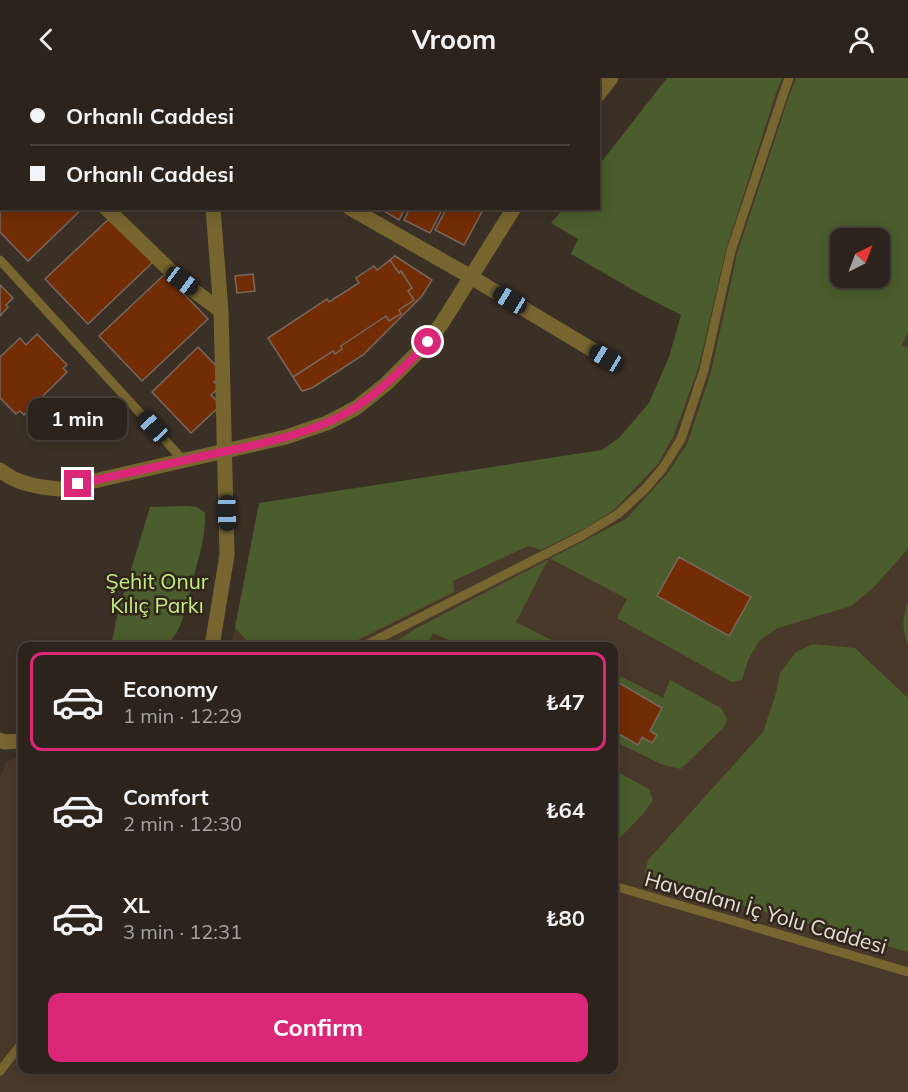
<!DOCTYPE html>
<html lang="en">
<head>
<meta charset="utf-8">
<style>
	:root { --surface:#2c241c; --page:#342c25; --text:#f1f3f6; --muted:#a6a4a3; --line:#48413b; --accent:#db2777 }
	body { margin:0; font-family:Mulish,sans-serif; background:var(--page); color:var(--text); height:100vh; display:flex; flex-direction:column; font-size:22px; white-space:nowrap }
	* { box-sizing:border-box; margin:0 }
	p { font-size:20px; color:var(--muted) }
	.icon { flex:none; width:33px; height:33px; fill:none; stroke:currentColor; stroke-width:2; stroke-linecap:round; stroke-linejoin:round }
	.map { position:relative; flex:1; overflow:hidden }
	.sheet { position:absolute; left:18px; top:564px; width:600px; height:432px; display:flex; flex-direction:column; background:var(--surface); border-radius:12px; box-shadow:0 3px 15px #0003,0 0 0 2px var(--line) }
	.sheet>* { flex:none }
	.hud { position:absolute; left:0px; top:0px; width:600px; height:132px; box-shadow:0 3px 15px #0003,0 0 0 2px var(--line); display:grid; align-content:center; height:132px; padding:0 30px; background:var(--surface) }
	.needle { width:39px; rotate:42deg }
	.tools { position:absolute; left:830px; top:150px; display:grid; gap:12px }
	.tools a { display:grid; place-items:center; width:60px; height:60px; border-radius:12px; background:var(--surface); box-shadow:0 3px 15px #0003,0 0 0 2px var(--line); font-size:30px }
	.end { position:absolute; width:27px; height:27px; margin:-14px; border:8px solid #db2777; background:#fff; box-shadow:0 0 0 3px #fff }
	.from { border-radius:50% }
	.bubble { position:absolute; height:42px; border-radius:12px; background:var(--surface); box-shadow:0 3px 15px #0003,0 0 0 2px var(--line); font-size:20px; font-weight:700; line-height:42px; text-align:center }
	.car { position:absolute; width:18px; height:36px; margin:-18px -9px; border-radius:8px; box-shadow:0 0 4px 2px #0007; background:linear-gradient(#222 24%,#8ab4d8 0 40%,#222 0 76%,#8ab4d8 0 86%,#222 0) }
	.hud b { display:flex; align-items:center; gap:21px; height:57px; font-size:22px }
	.hud b+b { border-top:2px solid var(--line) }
	.hud i { width:15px; height:15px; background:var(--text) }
	ul { padding:10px 0 0; list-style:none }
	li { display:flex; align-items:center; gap:18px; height:99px; margin:0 12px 9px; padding:0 18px; border:3px solid transparent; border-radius:12px }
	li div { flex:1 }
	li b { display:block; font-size:22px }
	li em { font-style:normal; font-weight:700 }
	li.on { border-color:var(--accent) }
	li>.icon { width:54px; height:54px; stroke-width:1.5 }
	.cta { display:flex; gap:12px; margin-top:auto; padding:12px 30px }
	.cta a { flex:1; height:69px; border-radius:12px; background:var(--accent); color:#fff; font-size:24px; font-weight:700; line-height:69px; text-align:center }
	header { display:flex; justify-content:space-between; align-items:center; height:78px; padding:0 30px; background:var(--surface); font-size:27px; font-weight:700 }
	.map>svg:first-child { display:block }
	.built { fill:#49392a; fill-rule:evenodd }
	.green { fill:#4b5d2c; fill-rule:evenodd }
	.building { fill:#732d04; stroke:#786861; stroke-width:1.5 }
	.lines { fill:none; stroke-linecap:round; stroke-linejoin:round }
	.service { stroke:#786630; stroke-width:9 }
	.minor { stroke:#786630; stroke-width:15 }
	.tertiary { stroke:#786630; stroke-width:15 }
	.route { stroke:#db2777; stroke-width:8 }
	.labels { text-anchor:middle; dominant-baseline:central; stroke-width:5; stroke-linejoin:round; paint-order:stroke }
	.park-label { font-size:21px; fill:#c6ee85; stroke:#31261c }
	.street-label { font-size:21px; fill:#e5ded7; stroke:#31261c }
</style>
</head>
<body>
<header><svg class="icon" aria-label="back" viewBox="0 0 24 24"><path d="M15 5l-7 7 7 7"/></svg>Vroom<svg class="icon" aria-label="person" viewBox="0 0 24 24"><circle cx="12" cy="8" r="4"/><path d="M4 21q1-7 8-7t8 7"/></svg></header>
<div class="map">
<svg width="908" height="1014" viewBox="0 0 908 1014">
	<rect width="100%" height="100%" fill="#3b3026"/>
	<path class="built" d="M692,0H908V1014H0V700L6,684L22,677V992H614V568H231L259,425L602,372L619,360L649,325L669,279L685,223ZM840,160H879V200H840Z"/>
	<path class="green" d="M667,0H782L776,15L726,172L698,291L674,357L658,386L614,432L587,449L541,472L528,468L453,503L454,514L346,568H252L235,550L259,425L602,372L619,360L649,325L669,279L681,237L642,217L571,176L578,161L551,145L563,131L598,130L599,87Z
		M796,0H908V255L902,267L908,270V471L872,511L851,528L778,550L760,562L748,582L742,602L732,604L617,540L627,521L549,480L516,544L563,568H462L433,555L426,568H396L398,562L415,551L626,441L667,396L687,366L711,294L737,176L788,21ZM840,160H879V200H840Z
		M187,428L197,429L205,435C206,458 198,482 192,505C188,521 185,539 177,554C173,560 170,565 164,568H111L117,538L150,429Z
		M908,524V567C902,551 902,540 908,524Z
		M813,566L855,570L908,620V874L644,800L648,782L763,654L776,615L780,595L796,574Z
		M614,595L663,620L670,602L721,630L727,641L724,649L681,691L663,687L614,663Z
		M614,692L649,711L653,722L643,736L614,766Z"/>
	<path class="building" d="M50,0H97V2H51Z
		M364,0H391L394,2H363Z
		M2,122V130H83L28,183L0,154V123Z
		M379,130H405L399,142Z
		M410,130H443L430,155L404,142Z
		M447,130H484L464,167L435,152Z
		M111,139L153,184L88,246L45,201Z
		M395,178L432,202L422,218L363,277L312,310L302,313L293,299L333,273L335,276L342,271L341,268L386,238L389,243L401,236L399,232L414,222L408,213L412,210L401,193L399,195L390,182Z
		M390,182L399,195L401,193L412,210L408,213L414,222L399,232L401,236L389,243L386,238L341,268L342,271L335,276L333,273L293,299L268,260L327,221L329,224L359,205L356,200L374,188L377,192Z
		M165,196L208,241L142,303L99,258Z
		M253,196L255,213L237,215L235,198Z
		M0,207L13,220L6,227L8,229L0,238Z
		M37,256L67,287L63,290L67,294L24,337L20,333L16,336L0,320V279L20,260L26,267Z
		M198,269L223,295L214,304L220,309L211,317L221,327L191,355L152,314Z
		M679,479L751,519L729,558L657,518Z
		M614,602L662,630L650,653L657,657L652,665L642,659L638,667L614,653Z"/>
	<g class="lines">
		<path class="service" d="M443,0L446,2
			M483,2L484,0
			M0,182L184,383
			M364,568L583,457L618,436L645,411L663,390L681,361L704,292L731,173L783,17L789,0
			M614,808L908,894
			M0,993L22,965"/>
		<path class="minor" d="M3,0L4,2
			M196,0V2
			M587,0L589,2
			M0,91L2,90
			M106,130L181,203L221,233
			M350,130L471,199L606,280
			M212,568L227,477L221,233L213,130
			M0,662L4,664L22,663"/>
		<path class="tertiary" d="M598,17L611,0
			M0,392C17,406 38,409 59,411L286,359L327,345L356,330L386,306L428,264L442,245L514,130"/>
	</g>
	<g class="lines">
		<path class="route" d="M78,406C126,395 174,385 222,374C266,365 318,354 356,329C383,311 406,288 428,264"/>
	</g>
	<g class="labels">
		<g class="park-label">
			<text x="157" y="503">Şehit Onur<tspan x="157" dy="24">Kılıç Parkı</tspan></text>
		</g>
		<g class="street-label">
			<text transform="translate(766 834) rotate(16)">Havaalanı İç Yolu Caddesi</text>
		</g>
	</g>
</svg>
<div class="tools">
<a><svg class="needle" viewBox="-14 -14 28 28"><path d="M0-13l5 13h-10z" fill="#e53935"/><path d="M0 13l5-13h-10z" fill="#a6a4a3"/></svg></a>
</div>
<i class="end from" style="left:428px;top:264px"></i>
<i class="end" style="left:78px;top:406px"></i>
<div class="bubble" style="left:28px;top:320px;width:99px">1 min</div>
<i class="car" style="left:182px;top:203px;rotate:127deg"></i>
<i class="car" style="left:510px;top:222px;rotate:301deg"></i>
<i class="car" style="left:606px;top:280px;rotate:301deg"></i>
<i class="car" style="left:153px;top:349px;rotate:317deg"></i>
<i class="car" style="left:227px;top:435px;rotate:179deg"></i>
<div class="hud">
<b><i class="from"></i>Orhanlı Caddesi</b>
<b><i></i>Orhanlı Caddesi</b>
</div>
<section class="sheet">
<ul>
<li class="on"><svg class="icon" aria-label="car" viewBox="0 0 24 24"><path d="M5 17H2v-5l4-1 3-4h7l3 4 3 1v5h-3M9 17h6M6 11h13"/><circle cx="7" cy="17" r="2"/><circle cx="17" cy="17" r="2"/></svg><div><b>Economy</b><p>1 min · 12:29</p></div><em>₺47</em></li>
<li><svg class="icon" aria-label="car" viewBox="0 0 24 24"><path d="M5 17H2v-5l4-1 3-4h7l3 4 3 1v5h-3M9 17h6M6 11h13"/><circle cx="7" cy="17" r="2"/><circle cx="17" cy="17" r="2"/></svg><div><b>Comfort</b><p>2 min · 12:30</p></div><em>₺64</em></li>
<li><svg class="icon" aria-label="car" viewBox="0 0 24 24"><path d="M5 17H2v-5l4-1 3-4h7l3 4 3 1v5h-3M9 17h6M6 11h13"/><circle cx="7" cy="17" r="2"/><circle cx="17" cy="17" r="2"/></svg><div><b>XL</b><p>3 min · 12:31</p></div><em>₺80</em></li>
</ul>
<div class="cta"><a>Confirm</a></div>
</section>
</div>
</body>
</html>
